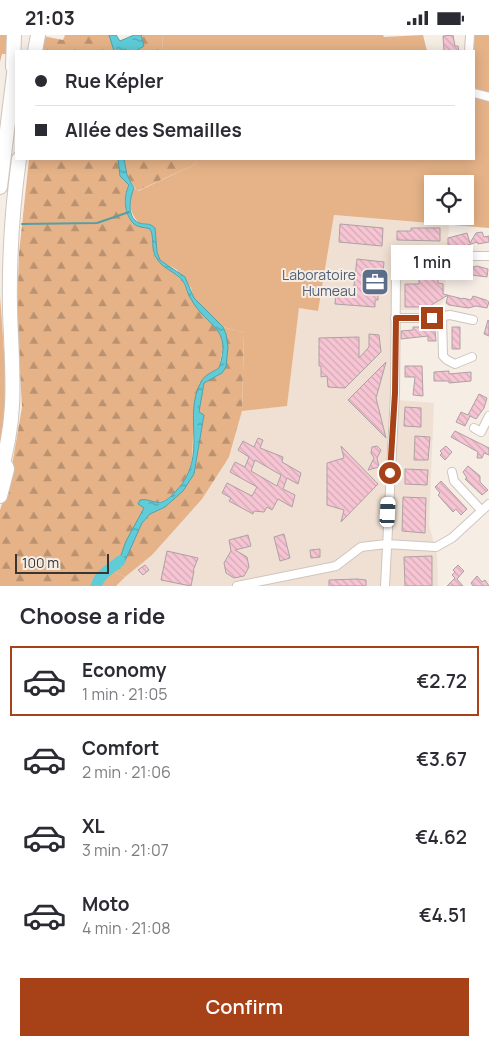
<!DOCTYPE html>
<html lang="en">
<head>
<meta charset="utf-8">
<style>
	:root { --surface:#fff; --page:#f7f7f7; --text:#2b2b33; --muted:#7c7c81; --line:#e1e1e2; --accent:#a74218 }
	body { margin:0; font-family:Manrope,sans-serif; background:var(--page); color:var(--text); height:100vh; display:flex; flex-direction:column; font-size:19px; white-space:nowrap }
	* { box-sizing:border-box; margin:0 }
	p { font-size:16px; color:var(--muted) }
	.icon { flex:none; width:28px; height:28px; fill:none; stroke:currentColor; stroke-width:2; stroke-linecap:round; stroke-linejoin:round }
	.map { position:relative; height:551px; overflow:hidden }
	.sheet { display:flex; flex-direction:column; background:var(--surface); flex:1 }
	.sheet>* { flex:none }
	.hud { position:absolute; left:15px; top:15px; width:460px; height:110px; border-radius:0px; box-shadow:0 2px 12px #0003; display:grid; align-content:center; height:110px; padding:0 20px; background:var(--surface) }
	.buttons { position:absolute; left:424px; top:140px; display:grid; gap:10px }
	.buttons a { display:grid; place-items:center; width:50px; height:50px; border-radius:0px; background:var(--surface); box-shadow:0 2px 12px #0003; font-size:25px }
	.scale { position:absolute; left:15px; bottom:12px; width:94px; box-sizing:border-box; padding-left:5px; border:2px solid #393532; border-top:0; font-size:14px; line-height:18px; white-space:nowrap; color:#393532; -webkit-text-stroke:4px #f6ede5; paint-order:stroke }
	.end { position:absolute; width:22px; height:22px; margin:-11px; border:6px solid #a74218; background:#fff; box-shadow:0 0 0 2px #fff }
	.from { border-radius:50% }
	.bubble { position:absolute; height:35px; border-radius:0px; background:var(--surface); box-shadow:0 2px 12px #0003; font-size:16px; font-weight:600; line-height:35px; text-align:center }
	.car { position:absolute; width:15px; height:30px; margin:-15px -8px; border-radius:6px; box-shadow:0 0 4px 1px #0007; background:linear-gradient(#fff 24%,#345 0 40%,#fff 0 76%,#345 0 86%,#fff 0) }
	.hud b { display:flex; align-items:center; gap:18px; height:48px; font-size:19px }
	.hud b+b { border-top:1px solid var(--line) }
	.hud i { width:12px; height:12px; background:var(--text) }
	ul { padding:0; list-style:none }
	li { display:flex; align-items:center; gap:15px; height:70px; margin:0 10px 8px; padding:0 10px; border:2px solid transparent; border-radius:0px }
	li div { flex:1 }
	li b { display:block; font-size:19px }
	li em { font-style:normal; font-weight:600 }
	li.current { border-color:var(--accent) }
	li>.icon { width:45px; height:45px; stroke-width:1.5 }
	h2 { padding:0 20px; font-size:22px; line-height:60px }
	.button { display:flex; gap:10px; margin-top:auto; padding:10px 20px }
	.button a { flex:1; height:58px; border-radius:0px; background:var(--accent); color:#fff; font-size:20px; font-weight:600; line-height:58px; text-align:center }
	.status { display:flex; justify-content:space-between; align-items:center; height:35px; padding:0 25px; background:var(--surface); direction:ltr }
	.status svg { height:14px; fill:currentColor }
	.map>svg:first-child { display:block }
	.built { fill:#efe0d3 }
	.grass { fill:#e6b388; fill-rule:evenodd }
	.forest { fill:url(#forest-firs) }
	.water { fill:url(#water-ripples); stroke:#549fa6 }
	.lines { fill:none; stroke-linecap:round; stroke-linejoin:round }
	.stream { stroke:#549fa6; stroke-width:2 }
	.river { stroke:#5fccd7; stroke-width:11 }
	.building { fill:url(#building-back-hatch); stroke:#ada1a4; fill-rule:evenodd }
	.street-casing { stroke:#cec5be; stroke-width:10 }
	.highway-casing { stroke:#cec5be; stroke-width:16 }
	.street { stroke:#fff; stroke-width:8 }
	.highway { stroke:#fff; stroke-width:14 }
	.route { stroke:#a74218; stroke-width:6 }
	.labels { text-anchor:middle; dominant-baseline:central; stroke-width:4; stroke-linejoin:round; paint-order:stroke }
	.service-label { font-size:14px; fill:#4e5e75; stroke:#f6ede5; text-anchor:end }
</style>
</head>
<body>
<div class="status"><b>21:03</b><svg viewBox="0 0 49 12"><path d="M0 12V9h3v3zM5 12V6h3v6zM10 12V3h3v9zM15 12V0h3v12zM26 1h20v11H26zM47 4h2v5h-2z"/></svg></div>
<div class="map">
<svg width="489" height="551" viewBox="0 0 489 551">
	<defs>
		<pattern id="forest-firs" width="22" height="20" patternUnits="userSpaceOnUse" patternTransform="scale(1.25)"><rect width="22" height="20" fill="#e6b388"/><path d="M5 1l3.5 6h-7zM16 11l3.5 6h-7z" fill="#bb9270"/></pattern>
		<pattern id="water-ripples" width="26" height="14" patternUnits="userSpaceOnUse" patternTransform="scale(1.25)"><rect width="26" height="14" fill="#5fccd7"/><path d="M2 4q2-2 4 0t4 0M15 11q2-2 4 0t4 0" fill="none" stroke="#4fa6af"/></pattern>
		<pattern id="building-back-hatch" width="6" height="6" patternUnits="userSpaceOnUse" patternTransform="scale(1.25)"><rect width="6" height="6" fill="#f6c4d3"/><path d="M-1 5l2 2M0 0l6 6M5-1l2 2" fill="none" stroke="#d4a9b6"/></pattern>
	</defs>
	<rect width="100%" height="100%" fill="#f6ede5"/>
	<path class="built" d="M334,180L449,190L444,266L435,275H400L398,365L434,368L429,490L437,519L438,551H116L229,422L242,376L287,371L299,273L318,275Z"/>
	<path class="grass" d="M0,0H9L6,19H2L0,27Z
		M162,0H383L384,2L423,0L427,16H163Z
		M473,0H489V193L334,180L318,276L299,273L287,371L242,376L244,298L223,292L194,263L191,253L177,235L160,225L157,217L155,193L150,189L139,188C129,177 128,167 134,153L138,156L194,130L197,124H474ZM432,149H465V181H432Z
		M0,261L7,357L0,421Z
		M113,536L125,542L116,551H99L100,547Z"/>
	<path class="forest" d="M65,0H109L114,16H42L43,1L63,5Z
		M141,0H162L163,16H136L144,11Z
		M29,124H118L120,141L129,150C122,162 124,179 134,189C139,193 145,192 150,194L152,199L154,220L183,246L191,264L221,298L224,307L219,333L204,343C201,357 197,371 195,385C189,417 200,429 175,457C167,465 162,468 151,467L144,473L126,506L120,523L96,543L93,551H0V475L9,448L22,372L17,283L19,218Z
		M124,124H197L194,130L137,156L127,140Z
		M223,292L244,298L242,376L229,422L202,464L152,520L125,542L113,536L124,528L142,488L150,479L165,472L194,439L204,381L199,377L204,348L222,338L226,299Z"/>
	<path class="water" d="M109,0H116L120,6L134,0H141L144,11L136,16H114Z
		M118,124H124L127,140L134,153C130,162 126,182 139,188C146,190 149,187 155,193L157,217L160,225L185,242L194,263L223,292L226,299L228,312L226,332L222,338L204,348L199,377L204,380L194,439L183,456L165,472L150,479L142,488L124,528L100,547L99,551H93L96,543L120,523L126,506L144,473L138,469L140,465C148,463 154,469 162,467C169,464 172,460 177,455C209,420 182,382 201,347C204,340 213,337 219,333C233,292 207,293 191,264C187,259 187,252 183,246C176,237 163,234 157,224C150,214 155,203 150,194C145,192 139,193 134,189C124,179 123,162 129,150L120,141Z"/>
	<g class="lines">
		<path class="stream" d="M22,189L97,188L129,177"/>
		<path class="river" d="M96,551C101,537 110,535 120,526"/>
	</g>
	<path class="building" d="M453,0L455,11H458L459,16H444L443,1Z
		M340,189L383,193L382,211L339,207Z
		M411,193H440V206L397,205V196H411Z
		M482,197L484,202L489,201V207L478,209L477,207L465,211L461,230L452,228L454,211H448V203L467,198L470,208L476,198Z
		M419,216H438V248L443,249V259L463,264V263L471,265L473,261L486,265L489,267L487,273L476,271L468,273L449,270L446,268L448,260L428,272H405V249H419Z
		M357,224L384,227L381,260H378V265H375V272L335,269L336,257L353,259Z
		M477,231L488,234L487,242L472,240L473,232Z
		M488,285L489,286V301L484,299Z
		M413,292H428V295L435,296L436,306H428V301L401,304V296L413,295Z
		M452,292H460V314H452Z
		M369,299L379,300L381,317L345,353L328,352L327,341L321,342V331H319V303L359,302V323L369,312Z
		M386,327L376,363L386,403L348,365Z
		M405,331H422L423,361L413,360L415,342H405Z
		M449,336V339L471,337V346L449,348V346H434V337Z
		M479,359L487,363L484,373L476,384L470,381L465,391L456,387L461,377L468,380Z
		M405,372L421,373V392L404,391Z
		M455,396L489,413V420L484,418L482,423H477L478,417L451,402Z
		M415,401L430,402L428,425H414Z
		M258,403L263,405L260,413L283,422L282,427L301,438L298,449L287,443L283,454L295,460L292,472L278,464L272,475L267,472L264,477L254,476L253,479L229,466L231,463L222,458L227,448L252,461L257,452L230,437L235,427L245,432L249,422L238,415L243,406L254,412ZM255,425L281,440L277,451L251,436Z
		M341,411L378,449L341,487L344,475L327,470V428L344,423Z
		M377,411L381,415L377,423L379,432L368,435L374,423L371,418L372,412Z
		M446,411L452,417L445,425L440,420L442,418L440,416Z
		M468,431L480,441V447L488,455L482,460L465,444L467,443L463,437Z
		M405,434L428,435L427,450L405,449Z
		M441,446L467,474L461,480L456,474L453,477L438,460L440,458L435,452Z
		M403,462L426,463L425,498L402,496Z
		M284,499L290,523L280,526L274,502Z
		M248,500L251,511L235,515L247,522L249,532L244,541L234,543L226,538L224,528L231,516L229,505Z
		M320,514V522L311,523L310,515Z
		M167,516L198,523L193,536H194L191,551L161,545Z
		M432,521V551H405L404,522Z
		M145,530L149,535L143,540L138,535Z
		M458,530L464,536L457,544L463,551H447L455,543L452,540L455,537L453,535Z
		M477,541L482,547L485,545L489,551H473L471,548Z
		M357,544L366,545V551H329V545Z"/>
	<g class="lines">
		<defs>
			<path id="street" d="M469,16L470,0
				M474,58L489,62
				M471,221H489
				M442,282L443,321L447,325L455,329L472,322
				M395,283H431L450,280L473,285
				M474,393L481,397L489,381
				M452,437L454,446L481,475
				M237,551L336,531L361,512L386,509L436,512L452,503L489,469
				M385,551L395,358L396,241L403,227"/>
			<path id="highway" d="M35,16L38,0
				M13,32L14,0
				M0,152L16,23
				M0,439C18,378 12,338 10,276C9,225 12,174 19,124
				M0,461L7,434L6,431"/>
		</defs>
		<use href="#street" class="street-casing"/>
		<use href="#highway" class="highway-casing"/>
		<use href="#street" class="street"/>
		<use href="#highway" class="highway"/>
	</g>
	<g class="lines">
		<path class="route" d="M390,438L395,358L396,283H432"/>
	</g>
	<defs>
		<symbol id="office-square" viewBox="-11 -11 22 22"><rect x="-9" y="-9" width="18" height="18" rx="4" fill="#5c6f8a" stroke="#f6ede5"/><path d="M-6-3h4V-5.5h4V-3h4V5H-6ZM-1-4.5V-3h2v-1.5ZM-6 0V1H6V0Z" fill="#fff"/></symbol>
	</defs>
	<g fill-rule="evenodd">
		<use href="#office-square" x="359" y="231" width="32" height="32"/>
	</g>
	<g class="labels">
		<g class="service-label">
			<text x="356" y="239">Laboratoire<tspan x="356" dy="16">Humeau</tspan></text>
		</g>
	</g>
</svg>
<div class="buttons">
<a><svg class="icon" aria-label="locate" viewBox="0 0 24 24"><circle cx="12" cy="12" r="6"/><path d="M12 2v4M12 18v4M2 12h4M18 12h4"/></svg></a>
</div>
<div class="scale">100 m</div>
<i class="end from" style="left:390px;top:438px"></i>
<i class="end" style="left:432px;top:283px"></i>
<div class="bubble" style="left:391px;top:210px;width:82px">1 min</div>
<i class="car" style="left:388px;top:477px;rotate:3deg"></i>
<div class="hud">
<b><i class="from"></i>Rue Képler</b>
<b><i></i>Allée des Semailles</b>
</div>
</div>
<section class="sheet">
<h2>Choose a ride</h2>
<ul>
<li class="current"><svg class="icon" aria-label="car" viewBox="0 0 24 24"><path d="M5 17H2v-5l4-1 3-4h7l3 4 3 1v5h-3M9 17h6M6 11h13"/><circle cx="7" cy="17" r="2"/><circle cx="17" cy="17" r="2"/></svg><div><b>Economy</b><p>1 min · 21:05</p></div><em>€2.72</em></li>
<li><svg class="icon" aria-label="car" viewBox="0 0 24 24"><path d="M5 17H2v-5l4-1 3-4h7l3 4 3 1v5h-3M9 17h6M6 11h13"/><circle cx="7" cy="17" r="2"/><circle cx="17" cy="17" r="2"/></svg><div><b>Comfort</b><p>2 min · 21:06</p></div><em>€3.67</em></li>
<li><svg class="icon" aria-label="car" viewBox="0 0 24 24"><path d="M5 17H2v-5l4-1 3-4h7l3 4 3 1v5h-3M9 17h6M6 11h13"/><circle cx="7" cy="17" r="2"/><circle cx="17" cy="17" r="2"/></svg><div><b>XL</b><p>3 min · 21:07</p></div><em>€4.62</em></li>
<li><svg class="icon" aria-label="car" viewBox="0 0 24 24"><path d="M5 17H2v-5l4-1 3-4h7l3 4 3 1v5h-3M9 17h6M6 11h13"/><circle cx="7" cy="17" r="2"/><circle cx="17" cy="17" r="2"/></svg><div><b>Moto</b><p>4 min · 21:08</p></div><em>€4.51</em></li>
</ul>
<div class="button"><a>Confirm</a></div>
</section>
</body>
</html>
